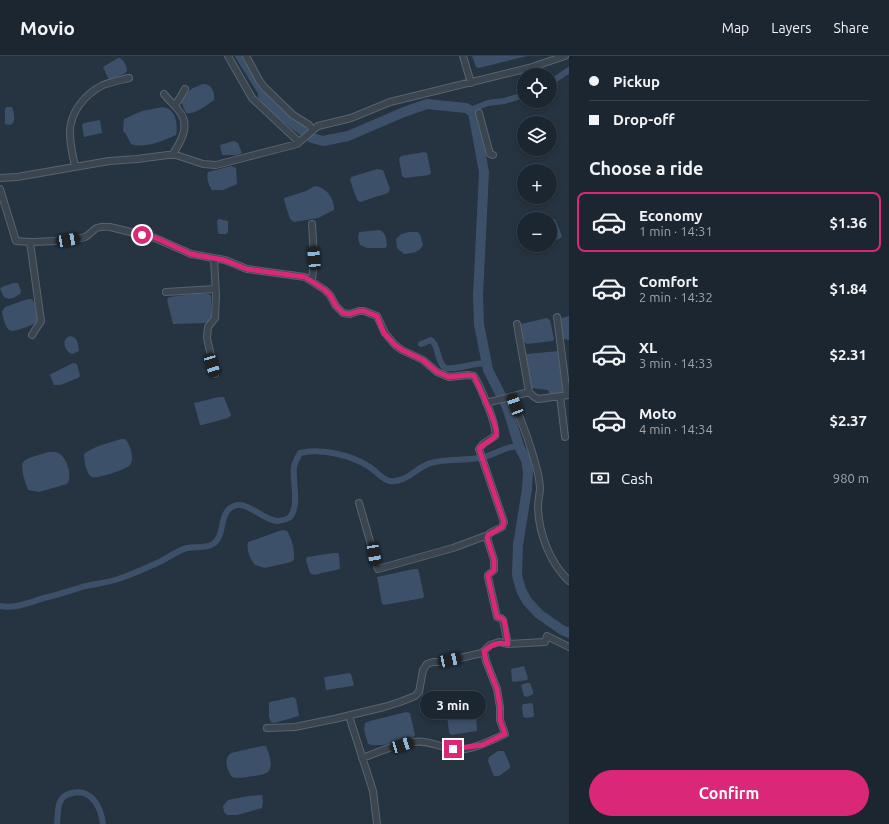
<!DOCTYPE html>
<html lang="en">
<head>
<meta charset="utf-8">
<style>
	:root { --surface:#1c2631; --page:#252e39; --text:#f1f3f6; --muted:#a0a5ab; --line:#3a434d; --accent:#db2777 }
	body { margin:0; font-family:Ubuntu,sans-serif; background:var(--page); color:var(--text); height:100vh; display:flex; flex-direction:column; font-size:15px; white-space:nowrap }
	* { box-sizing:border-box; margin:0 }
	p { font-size:13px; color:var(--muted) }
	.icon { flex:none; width:22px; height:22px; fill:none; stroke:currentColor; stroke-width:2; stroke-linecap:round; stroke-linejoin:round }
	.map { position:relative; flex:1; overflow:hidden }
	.drawer { display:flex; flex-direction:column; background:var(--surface); width:320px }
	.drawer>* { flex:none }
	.hud { display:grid; align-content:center; height:88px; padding:0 20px; background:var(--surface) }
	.buttons { position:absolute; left:517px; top:12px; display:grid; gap:8px }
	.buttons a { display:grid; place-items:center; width:40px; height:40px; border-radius:50%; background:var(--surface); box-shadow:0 2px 6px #0003,0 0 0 1px var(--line); font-size:20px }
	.end { position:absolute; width:18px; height:18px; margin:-9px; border:5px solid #db2777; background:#fff; box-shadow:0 0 0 2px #fff }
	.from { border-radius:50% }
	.bubble { position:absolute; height:28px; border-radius:14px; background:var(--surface); box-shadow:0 2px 6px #0003,0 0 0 1px var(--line); font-size:13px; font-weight:600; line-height:28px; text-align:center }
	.car { position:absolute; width:12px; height:24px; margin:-12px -6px; border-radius:5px; box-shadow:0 0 3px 1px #0007; background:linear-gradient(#222 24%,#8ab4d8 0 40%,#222 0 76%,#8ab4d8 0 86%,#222 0) }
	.hud b { display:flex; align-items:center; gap:14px; height:38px; font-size:15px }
	.hud b+b { border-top:1px solid var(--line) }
	.hud i { width:10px; height:10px; background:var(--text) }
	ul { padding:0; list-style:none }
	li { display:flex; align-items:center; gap:12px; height:60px; margin:0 8px 6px; padding:0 12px; border:2px solid transparent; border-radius:8px }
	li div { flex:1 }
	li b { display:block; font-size:15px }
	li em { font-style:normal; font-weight:600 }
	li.on { border-color:var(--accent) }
	li>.icon { width:36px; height:36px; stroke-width:1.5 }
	h2 { padding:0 20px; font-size:18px; line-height:48px }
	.pay { display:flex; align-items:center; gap:10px; height:44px; padding:0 20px; font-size:15px }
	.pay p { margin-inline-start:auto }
	.cta { display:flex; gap:8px; margin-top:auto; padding:8px 20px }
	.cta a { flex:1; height:46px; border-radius:24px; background:var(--accent); color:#fff; font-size:16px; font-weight:600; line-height:46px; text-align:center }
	header { display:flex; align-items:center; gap:24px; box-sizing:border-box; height:56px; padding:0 20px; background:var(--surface); border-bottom:1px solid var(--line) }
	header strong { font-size:19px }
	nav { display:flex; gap:22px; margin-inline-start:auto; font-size:14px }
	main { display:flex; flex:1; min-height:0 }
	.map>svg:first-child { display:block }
	.water { fill:#3c5169 }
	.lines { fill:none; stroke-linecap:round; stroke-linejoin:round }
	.canal { stroke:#3c5169; stroke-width:6 }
	.river { stroke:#3c5169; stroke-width:10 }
	.minor-casing { stroke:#58636e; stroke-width:8 }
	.minor { stroke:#3a4550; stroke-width:6 }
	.route { stroke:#db2777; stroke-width:5 }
</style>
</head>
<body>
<header>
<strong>Movio</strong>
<nav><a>Map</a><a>Layers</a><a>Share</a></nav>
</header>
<main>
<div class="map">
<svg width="569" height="768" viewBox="0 0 569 768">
	<rect width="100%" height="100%" fill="#263341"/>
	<path class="water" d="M472,0H527L479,12L476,11Z
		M118,2H120C124,5 127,10 127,15L124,18L110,23L108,22L103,11Z
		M203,28C212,28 215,36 214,44C206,49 196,59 186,57L181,46L182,40L193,32Z
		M6,51H12C14,56 15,63 13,67L10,69L5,68V54Z
		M163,51C165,52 168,52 170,54C176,58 178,72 176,79C163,85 144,93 131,88L126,78L123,75L124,63L142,55Z
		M100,64L102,77L84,81L82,69L84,67Z
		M234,85L238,87L242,97L237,99H222L220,89Z
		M424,96L427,97L431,117L429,119L405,122L402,120L399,103L401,100Z
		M231,110L236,112L237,128L223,134H212C209,130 206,121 208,116Z
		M377,113L383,114L390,133L388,137L360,146L357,144L350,124L351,121Z
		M315,130C326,131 335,143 334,154L318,162L294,166L290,163L284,144V142L306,135Z
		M219,163L228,165V176L226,178H219L218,176L217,165Z
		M550,163H555L561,177L562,181L550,187Z
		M380,174C387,178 386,183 387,190L385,192H367L360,189L358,182L359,176Z
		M409,176H417L420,178L423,189C419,197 412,197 404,198L397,192L396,183L401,178Z
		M13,227H18L21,235L20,238C15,241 10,245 4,241L0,233L2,231Z
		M194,238H209L211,240V265L206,267L173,268L167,244L169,241Z
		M28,243H32L35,248L38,265C34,269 14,277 9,274C5,271 3,261 2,256L5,251Z
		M569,260V284L563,283L559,264L561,262Z
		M547,262L550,264L554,283L553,285L527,288L524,286L520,271L521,268Z
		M70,280C78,281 78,288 79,295L72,298C64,295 61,283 70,280Z
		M558,295L564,336L550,339L548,334L532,332L525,300L527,298Z
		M73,307L77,308L80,320L78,322L60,329H54L50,319L51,318Z
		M219,341H224L231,359L228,362L202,369H200L194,347Z
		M121,383H125C130,388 135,402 130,409C127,413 98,423 92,421C86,418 84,404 84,398C94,390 109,387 121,383Z
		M48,396C51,396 55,395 58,397C67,401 73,420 67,428L39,436L28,434L23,419L22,408L24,405L29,402Z
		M282,474L287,475C292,482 295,495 294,504L291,506L265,512L255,509C250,503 246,493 248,486Z
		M333,497H338L339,499L340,513L314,519L310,517L306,504L307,501Z
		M414,513H418L419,516L424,540L423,542L384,549L382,548L377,521Z
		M524,610L528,622L527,624L514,626L512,625L511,613Z
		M349,617L351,618L354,629L352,630L326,634L324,622L325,621Z
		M527,627H530L533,635V638L527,641L524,640L521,629Z
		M293,641L296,643L299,660L274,667L271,666L269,661V647L270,646Z
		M532,647L533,649L534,659L533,661L525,662L523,660L522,650L523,648Z
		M474,654L476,655L477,675L451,679L449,676L447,659L449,656Z
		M406,656L410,657L415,679L413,682C402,685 378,692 368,688L364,674L365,667L370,665Z
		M262,690H266C269,697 275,713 266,717C263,719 258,719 254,720C246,721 240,723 232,721C227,714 223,703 231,697Z
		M498,695H504L510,709V712L499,720H494L488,705L489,701Z
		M262,739L263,746L262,752L237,759H227L224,756L223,750L228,744L248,740Z"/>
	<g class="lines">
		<path class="canal" d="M238,0L263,40
			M550,27L569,14
			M470,54L488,47L504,45L524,39
			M421,288L431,284C440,291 436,305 445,312C458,314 472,307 486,307
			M0,550C15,553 30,546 44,542C57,539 69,535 82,531C94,528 106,527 118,523C131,519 144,513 157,507C167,503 176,495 187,492C196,490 205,493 213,488C226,480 218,456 234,450C247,444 263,465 278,465C282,464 287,464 290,461C300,450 292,424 294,411C295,405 298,401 300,397C320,392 351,399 368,410C374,413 384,425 390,425C407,427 416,411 431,407C446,402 463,405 479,402C494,400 504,390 519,390
			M57,768C58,761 57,753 60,746C62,741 67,738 72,737C92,732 101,752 103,768"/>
		<path class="river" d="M263,40L280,57L312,82L323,85L348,80L404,56L427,48L466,52L473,56L484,116L478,240L479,268L488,314L507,351L519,390L526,404L528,416L527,433L518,489L517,519L521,534L527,545L539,558L562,574L569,577"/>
		<defs>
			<path id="minor" d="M228,0L252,42L299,86
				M246,0L259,24L264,31L293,59L309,69L313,74
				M463,0L471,27
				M164,38C170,46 174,48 179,55C191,69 181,86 172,99
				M175,50L185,33
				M479,57L490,98L493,99
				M75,111C73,100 70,89 70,78C69,57 85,38 103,29C111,26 121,24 129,22
				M0,122L17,121L109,105L137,103L168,99H176L203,108L216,109L297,88L318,70L351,62L390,46L529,12L565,0
				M0,133L16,185L30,186
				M312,168L314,202L312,225
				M214,202L216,239L215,262L208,271L207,282L215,318
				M166,236L215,233
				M557,261L567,339
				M517,268L529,336
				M32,279L41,265L30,186C48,185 67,186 85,181C90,179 92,174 97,172C101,170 106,171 110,171L155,182L191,198L225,204L247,213L305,221L325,234L330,239L336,250L343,257L350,258L359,255H364L377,260L385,277L395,289L402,294L423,304L437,316L449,321L468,319L474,320C480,330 498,370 495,380L483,388L479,393L504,466L502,471L490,477L487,482L494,504V514L488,519V521L497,561L501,562L503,564L508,588L545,586L547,580L569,591
				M512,340C520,363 530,386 536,410C538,417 540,427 540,434C539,440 538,446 538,452C539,478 550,507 569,525
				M560,340L565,381
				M486,347L529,336L533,340L538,343L569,339
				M359,447L378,513L453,492L488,479
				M349,660L373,735L377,768
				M267,672L295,671L334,663L384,651L400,646L415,640L419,636L423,614L427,608L433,606H442L482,597L490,589L499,586L508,588
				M362,702C377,697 398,687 413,686C427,684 438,690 452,693C469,696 490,685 505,678L500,664V651L497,633L486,605L484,595"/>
		</defs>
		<use href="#minor" class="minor-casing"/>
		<use href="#minor" class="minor"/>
	</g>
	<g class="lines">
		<path class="route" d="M142,179L156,182L191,198L224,204L247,213L305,221L325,234L330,239L336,250L343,257L350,258L359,255H364L377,260L384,277L395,289L402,294L423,304L437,316L449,321L468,319L474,320C478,328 499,372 496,379C492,385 483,387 479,393L504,466L502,471L488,479L487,482L494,504V514L488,519V521L497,561L501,562L504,564L508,588C498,586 492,588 484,595L486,605L497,633L500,651V664L505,678L482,689L453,693"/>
	</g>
</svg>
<div class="buttons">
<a><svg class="icon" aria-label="locate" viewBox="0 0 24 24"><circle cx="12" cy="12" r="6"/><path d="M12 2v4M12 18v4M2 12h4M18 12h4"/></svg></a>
<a><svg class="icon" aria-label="layers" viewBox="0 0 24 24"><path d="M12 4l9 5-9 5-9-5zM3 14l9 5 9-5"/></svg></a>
<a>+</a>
<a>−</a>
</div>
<i class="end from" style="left:142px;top:179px"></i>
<i class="end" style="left:453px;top:693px"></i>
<div class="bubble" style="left:420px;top:635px;width:66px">3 min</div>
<i class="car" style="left:68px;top:184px;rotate:80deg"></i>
<i class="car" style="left:314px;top:202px;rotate:355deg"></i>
<i class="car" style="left:212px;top:309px;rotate:163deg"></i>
<i class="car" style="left:515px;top:349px;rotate:340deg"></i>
<i class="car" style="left:374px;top:498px;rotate:170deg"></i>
<i class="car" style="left:450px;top:604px;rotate:78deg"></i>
<i class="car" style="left:402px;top:689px;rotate:73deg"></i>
</div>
<section class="drawer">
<div class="hud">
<b><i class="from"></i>Pickup</b>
<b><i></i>Drop-off</b>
</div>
<h2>Choose a ride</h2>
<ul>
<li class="on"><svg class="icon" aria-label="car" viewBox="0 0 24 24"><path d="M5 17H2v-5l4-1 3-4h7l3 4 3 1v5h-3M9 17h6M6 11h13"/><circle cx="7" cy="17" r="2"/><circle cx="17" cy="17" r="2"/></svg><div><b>Economy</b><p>1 min · 14:31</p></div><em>$1.36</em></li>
<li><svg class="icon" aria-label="car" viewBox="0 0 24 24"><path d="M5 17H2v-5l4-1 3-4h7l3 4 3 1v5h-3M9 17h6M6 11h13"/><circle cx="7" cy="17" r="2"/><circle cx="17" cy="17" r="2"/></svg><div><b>Comfort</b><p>2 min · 14:32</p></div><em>$1.84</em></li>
<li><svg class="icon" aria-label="car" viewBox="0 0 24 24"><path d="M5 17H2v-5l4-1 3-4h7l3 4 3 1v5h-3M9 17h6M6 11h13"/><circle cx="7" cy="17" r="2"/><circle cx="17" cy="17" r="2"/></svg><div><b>XL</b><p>3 min · 14:33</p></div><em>$2.31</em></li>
<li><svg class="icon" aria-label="car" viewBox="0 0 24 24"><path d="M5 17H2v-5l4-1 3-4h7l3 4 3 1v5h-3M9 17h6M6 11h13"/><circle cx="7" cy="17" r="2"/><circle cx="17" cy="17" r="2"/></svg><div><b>Moto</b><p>4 min · 14:34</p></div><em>$2.37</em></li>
</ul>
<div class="pay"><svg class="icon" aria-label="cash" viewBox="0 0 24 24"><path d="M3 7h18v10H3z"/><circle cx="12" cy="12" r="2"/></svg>Cash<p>980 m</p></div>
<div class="cta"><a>Confirm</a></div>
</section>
</main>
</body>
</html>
